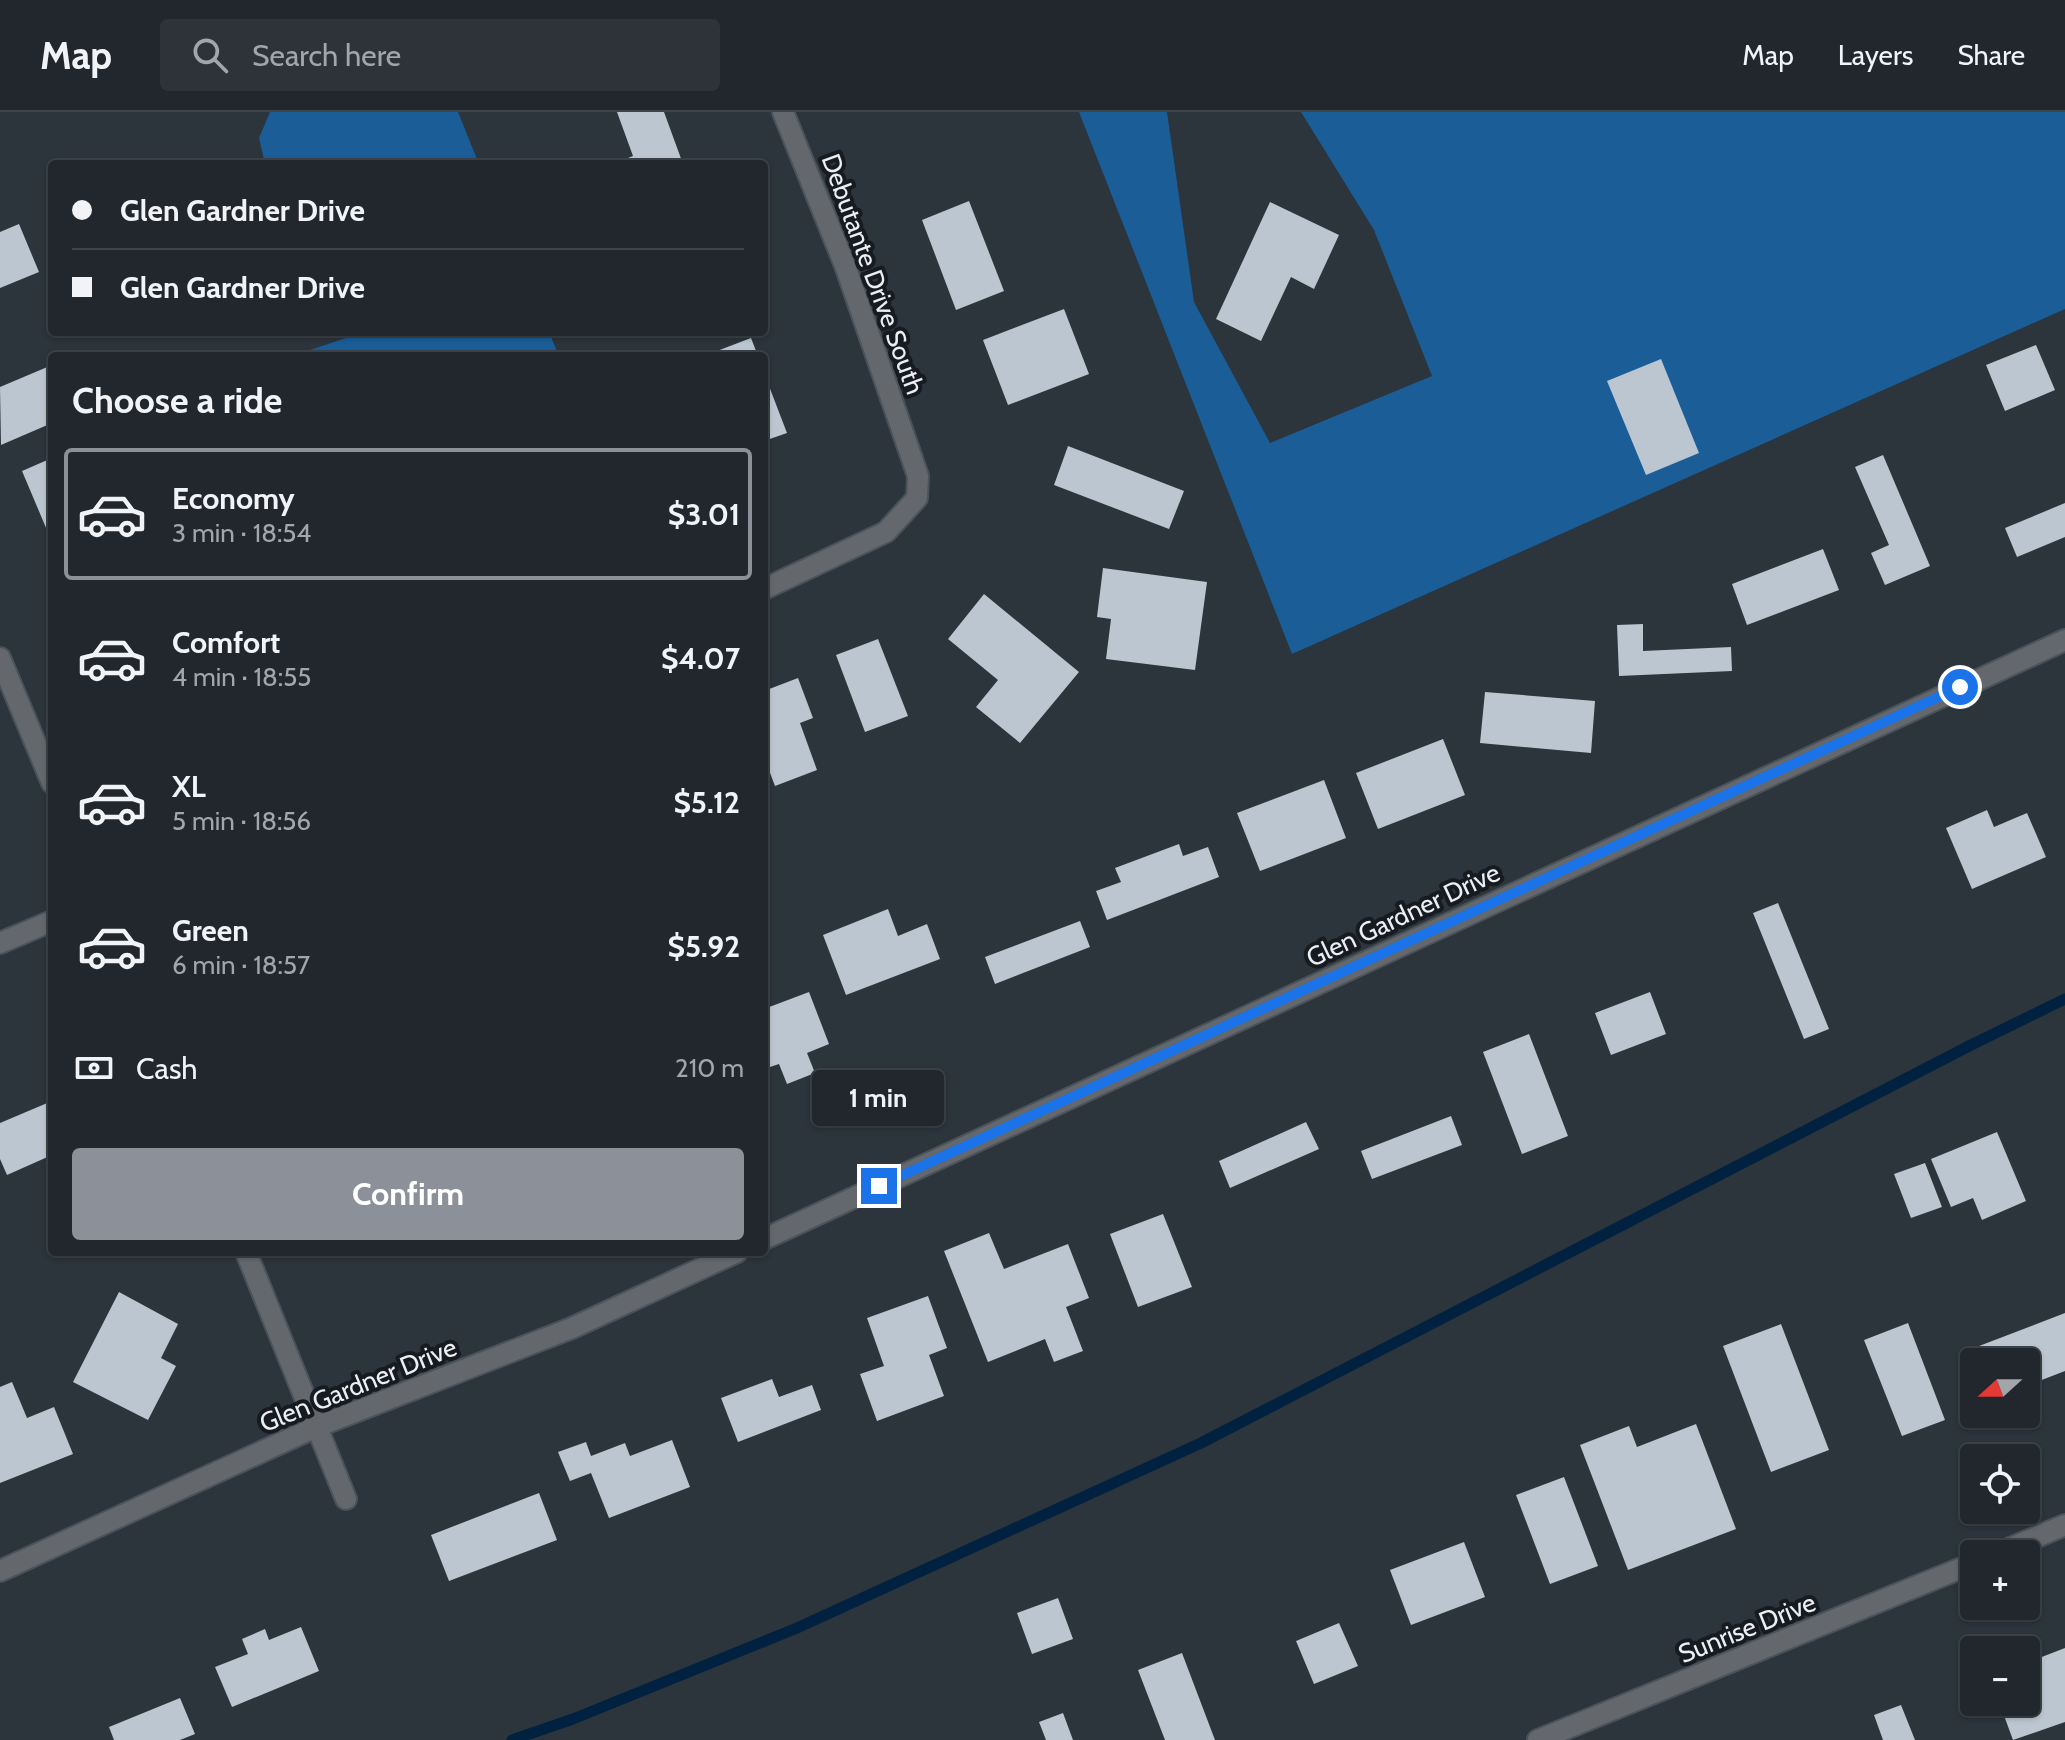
<!DOCTYPE html>
<html lang="en">
<head>
<meta charset="utf-8">
<style>
	:root { --surface:#21272d; --page:#2d3339; --text:#f1f3f6; --muted:#a2a5aa; --line:#3e4449; --accent:#8c9099 }
	body { margin:0; font-family:Cabin,sans-serif; background:var(--page); color:var(--text); height:100vh; display:flex; flex-direction:column; font-size:30px; white-space:nowrap }
	* { box-sizing:border-box; margin:0 }
	p { font-size:26px; color:var(--muted) }
	.icon { flex:none; width:44px; height:44px; fill:none; stroke:currentColor; stroke-width:2; stroke-linecap:round; stroke-linejoin:round }
	.map { position:relative; flex:1; overflow:hidden }
	.panel { position:absolute; left:48px; top:240px; width:720px; height:904px; display:flex; flex-direction:column; background:var(--surface); border-radius:8px; box-shadow:0 2px 6px #0004,0 0 0 2px var(--line) }
	.panel>* { flex:none }
	.guide { position:absolute; left:48px; top:48px; width:720px; height:176px; border-radius:8px; box-shadow:0 2px 6px #0004,0 0 0 2px var(--line); display:grid; align-content:center; height:176px; padding:0 24px; background:var(--surface) }
	.needle { width:52px; rotate:249deg }
	.tools { position:absolute; left:1960px; top:1236px; display:grid; gap:16px }
	.tools a { display:grid; place-items:center; width:80px; height:80px; border-radius:8px; background:var(--surface); box-shadow:0 2px 6px #0004,0 0 0 2px var(--line); font-size:40px }
	.end { position:absolute; width:36px; height:36px; margin:-18px; border:10px solid #1a73e8; background:#fff; box-shadow:0 0 0 4px #fff }
	.from { border-radius:50% }
	.bubble { position:absolute; height:56px; border-radius:8px; background:var(--surface); box-shadow:0 2px 6px #0004,0 0 0 2px var(--line); font-size:26px; font-weight:800; line-height:56px; text-align:center }
	.guide b { display:flex; align-items:center; gap:28px; height:76px; font-size:30px }
	.guide b+b { border-top:2px solid var(--line) }
	.guide i { width:20px; height:20px; background:var(--text) }
	ul { padding:0; list-style:none }
	li { display:flex; align-items:center; gap:24px; height:132px; margin:0 16px 12px; padding:0 8px; border:4px solid transparent; border-radius:8px }
	li div { flex:1 }
	li b { display:block; font-size:30px }
	li em { font-style:normal; font-weight:800 }
	li.on { border-color:var(--accent) }
	li>.icon { width:72px; height:72px; stroke-width:1.5 }
	h2 { padding:0 24px; font-size:36px; line-height:96px }
	.pay { display:flex; align-items:center; gap:20px; height:88px; padding:0 24px; font-size:30px }
	.pay p { margin-inline-start:auto }
	.button { display:flex; gap:16px; margin-top:auto; padding:16px 24px }
	.button a { flex:1; height:92px; border-radius:8px; background:var(--accent); color:#fff; font-size:32px; font-weight:800; line-height:92px; text-align:center }
	header { display:flex; align-items:center; gap:48px; box-sizing:border-box; height:112px; padding:0 40px; background:var(--surface); border-bottom:2px solid var(--line) }
	header strong { font-size:38px }
	nav { display:flex; gap:44px; margin-inline-start:auto; font-size:28px }
	.search { width:560px; height:72px; background:var(--page); display:flex; align-items:center; gap:20px; box-sizing:border-box; padding:0 28px; border-radius:8px; color:var(--muted); font-size:30px }
	.map>svg:first-child { display:block }
	.forest { fill:#1a5d97 }
	.lines { fill:none; stroke-linecap:round; stroke-linejoin:round }
	.stream { stroke:#002240; stroke-width:11 }
	.building { fill:#bcc6d1 }
	.street-casing { stroke:#4a525a; stroke-width:24 }
	.street { stroke:#64686c; stroke-width:20 }
	.route { stroke:#1a73e8; stroke-width:10 }
	.labels { text-anchor:middle; dominant-baseline:central; stroke-width:8; stroke-linejoin:round; paint-order:stroke }
	.street-label { font-size:26px; fill:#eaeff5; stroke:#171b1f }
</style>
</head>
<body>
<header>
<strong>Map</strong>
<div class="search"><svg class="icon" aria-label="search" viewBox="0 0 24 24"><circle cx="10" cy="10" r="6"/><path d="M15 15l6 6"/></svg>Search here</div>
<nav><a>Map</a><a>Layers</a><a>Share</a></nav>
</header>
<div class="map">
<svg width="2065" height="1628" viewBox="0 0 2065 1628">
	<rect width="100%" height="100%" fill="#2c343c"/>
	<path class="forest" d="M270,0H458L479,52H265L259,26Z
		M1079,0H1167L1194,190L1270,331L1432,264L1374,118L1301,0H2065V197L1292,542Z
		M364,220H549L559,244H292Z"/>
	<g class="lines">
		<path class="stream" d="M512,1628L573,1607L797,1516L1201,1331L1971,933L2065,887"/>
	</g>
	<path class="building" d="M617,0H664L683,52H613L633,44Z
		M969,89L1004,179L956,198L922,108Z
		M1270,90L1339,123L1314,177L1291,165L1261,229L1216,207Z
		M19,112L39,160L0,176V120Z
		M1064,197L1089,262L1008,293L983,228Z
		M751,226L758,244H704Z
		M2036,233L2055,278L2005,299L1986,253Z
		M1661,247L1699,341L1646,363L1607,269Z
		M52,253V311L1,333L0,275Z
		M764,261L787,321L764,329Z
		M1068,334L1184,379L1169,417L1054,373Z
		M1883,343L1930,454L1885,473L1871,441L1889,433L1855,355Z
		M52,346V430L22,359Z
		M2065,391V425L2017,445L2005,416Z
		M1823,437L1839,478L1747,513L1732,472Z
		M1103,456L1207,470L1195,558L1106,547L1111,507L1097,505Z
		M984,482L1079,560L1020,631L976,595L998,568L948,527Z
		M1643,512V539L1731,535L1732,559L1619,564L1617,513Z
		M878,527L908,604L865,620L836,543Z
		M798,566L813,606L800,611L817,658L775,674L764,645V579Z
		M1485,580L1595,589L1591,641L1480,631Z
		M1443,627L1465,683L1378,717L1356,661Z
		M1324,668L1346,726L1260,759L1237,701Z
		M1987,698L1994,715L2027,701L2046,745L1972,777L1946,716Z
		M1179,732L1183,744L1208,735L1219,765L1107,808L1096,779L1121,770L1115,756Z
		M1778,791L1829,917L1804,927L1753,801Z
		M888,797L898,824L927,812L940,847L846,883L823,823Z
		M1080,809L1090,835L995,872L985,845Z
		M809,880L829,932L807,941L815,961L787,972L779,952L764,957V897Z
		M1650,880L1666,922L1611,943L1595,901Z
		M1529,922L1568,1024L1522,1042L1483,940Z
		M52,989V1043L7,1063L0,1047V1011Z
		M1451,1004L1462,1033L1372,1067L1361,1039Z
		M1306,1010L1319,1037L1230,1076L1219,1049Z
		M1997,1020L2026,1089L1982,1108L1973,1086L1951,1095L1931,1047Z
		M1925,1051L1942,1095L1911,1106L1894,1062Z
		M1163,1102L1192,1175L1138,1195L1110,1122Z
		M989,1121L1004,1157L1068,1132L1089,1186L1066,1195L1083,1239L1054,1250L1045,1227L988,1250L944,1139Z
		M119,1180L178,1212L161,1246L176,1254L148,1308L73,1270Z
		M928,1184L947,1236L929,1243L944,1284L877,1309L860,1262L884,1254L867,1206Z
		M2065,1201V1259L2026,1274V1250H1974V1258L1966,1239Z
		M1908,1211L1945,1308L1902,1324L1864,1228Z
		M1781,1212L1829,1338L1771,1360L1723,1234Z
		M772,1267L779,1285L812,1273L821,1298L738,1330L721,1286Z
		M12,1270L27,1306L54,1295L73,1342L0,1371V1275Z
		M1696,1312L1736,1417L1628,1458L1580,1333L1629,1314L1637,1335Z
		M672,1328L690,1375L609,1406L591,1361L570,1369L558,1340L586,1330L591,1344L625,1331L630,1344Z
		M1564,1365L1598,1454L1550,1472L1516,1383Z
		M539,1381L557,1428L449,1469L431,1423Z
		M1464,1430L1485,1485L1411,1513L1390,1458Z
		M1058,1486L1073,1527L1032,1542L1017,1501Z
		M1339,1511L1358,1554L1314,1572L1296,1529Z
		M301,1515L319,1559L232,1595L215,1555L248,1542L242,1527L265,1517L269,1528Z
		M2065,1536V1610L2013,1628L1999,1590H2026V1551Z
		M1182,1541L1215,1628H1165L1138,1558Z
		M180,1586L195,1622L180,1628H114L109,1615Z
		M1901,1593L1915,1628H1883L1874,1603Z
		M1063,1601L1073,1628H1046L1039,1610Z"/>
	<g class="lines">
		<defs>
			<path id="street" d="M764,477L886,420L917,386L918,364L846,156L783,0
				M0,546L52,671
				M0,831L52,809
				M764,1127L2065,528
				M246,1140L346,1387
				M1996,1442L2065,1413
				M0,1459L316,1315L572,1216L737,1140
				M1538,1628L1974,1451"/>
		</defs>
		<use href="#street" class="street-casing"/>
		<use href="#street" class="street"/>
	</g>
	<g class="lines">
		<path class="route" d="M879,1074L1960,575"/>
	</g>
	<g class="labels">
		<g class="street-label">
			<text transform="translate(873 162) rotate(70)">Debutante Drive South</text>
			<text transform="translate(1403 803) rotate(-25)">Glen Gardner Drive</text>
			<text transform="translate(358 1273) rotate(-22)">Glen Gardner Drive</text>
			<text transform="translate(1747 1516) rotate(-22)">Sunrise Drive</text>
		</g>
	</g>
</svg>
<div class="tools">
<a><svg class="needle" viewBox="-14 -14 28 28"><path d="M0-13l5 13h-10z" fill="#e53935"/><path d="M0 13l5-13h-10z" fill="#a2a5aa"/></svg></a>
<a><svg class="icon" aria-label="locate" viewBox="0 0 24 24"><circle cx="12" cy="12" r="6"/><path d="M12 2v4M12 18v4M2 12h4M18 12h4"/></svg></a>
<a>+</a>
<a>−</a>
</div>
<i class="end from" style="left:1960px;top:575px"></i>
<i class="end" style="left:879px;top:1074px"></i>
<div class="bubble" style="left:812px;top:958px;width:132px">1 min</div>
<div class="guide">
<b><i class="from"></i>Glen Gardner Drive</b>
<b><i></i>Glen Gardner Drive</b>
</div>
<section class="panel">
<h2>Choose a ride</h2>
<ul>
<li class="on"><svg class="icon" aria-label="car" viewBox="0 0 24 24"><path d="M5 17H2v-5l4-1 3-4h7l3 4 3 1v5h-3M9 17h6M6 11h13"/><circle cx="7" cy="17" r="2"/><circle cx="17" cy="17" r="2"/></svg><div><b>Economy</b><p>3 min · 18:54</p></div><em>$3.01</em></li>
<li><svg class="icon" aria-label="car" viewBox="0 0 24 24"><path d="M5 17H2v-5l4-1 3-4h7l3 4 3 1v5h-3M9 17h6M6 11h13"/><circle cx="7" cy="17" r="2"/><circle cx="17" cy="17" r="2"/></svg><div><b>Comfort</b><p>4 min · 18:55</p></div><em>$4.07</em></li>
<li><svg class="icon" aria-label="car" viewBox="0 0 24 24"><path d="M5 17H2v-5l4-1 3-4h7l3 4 3 1v5h-3M9 17h6M6 11h13"/><circle cx="7" cy="17" r="2"/><circle cx="17" cy="17" r="2"/></svg><div><b>XL</b><p>5 min · 18:56</p></div><em>$5.12</em></li>
<li><svg class="icon" aria-label="car" viewBox="0 0 24 24"><path d="M5 17H2v-5l4-1 3-4h7l3 4 3 1v5h-3M9 17h6M6 11h13"/><circle cx="7" cy="17" r="2"/><circle cx="17" cy="17" r="2"/></svg><div><b>Green</b><p>6 min · 18:57</p></div><em>$5.92</em></li>
</ul>
<div class="pay"><svg class="icon" aria-label="cash" viewBox="0 0 24 24"><path d="M3 7h18v10H3z"/><circle cx="12" cy="12" r="2"/></svg>Cash<p>210 m</p></div>
<div class="button"><a>Confirm</a></div>
</section>
</div>
</body>
</html>
